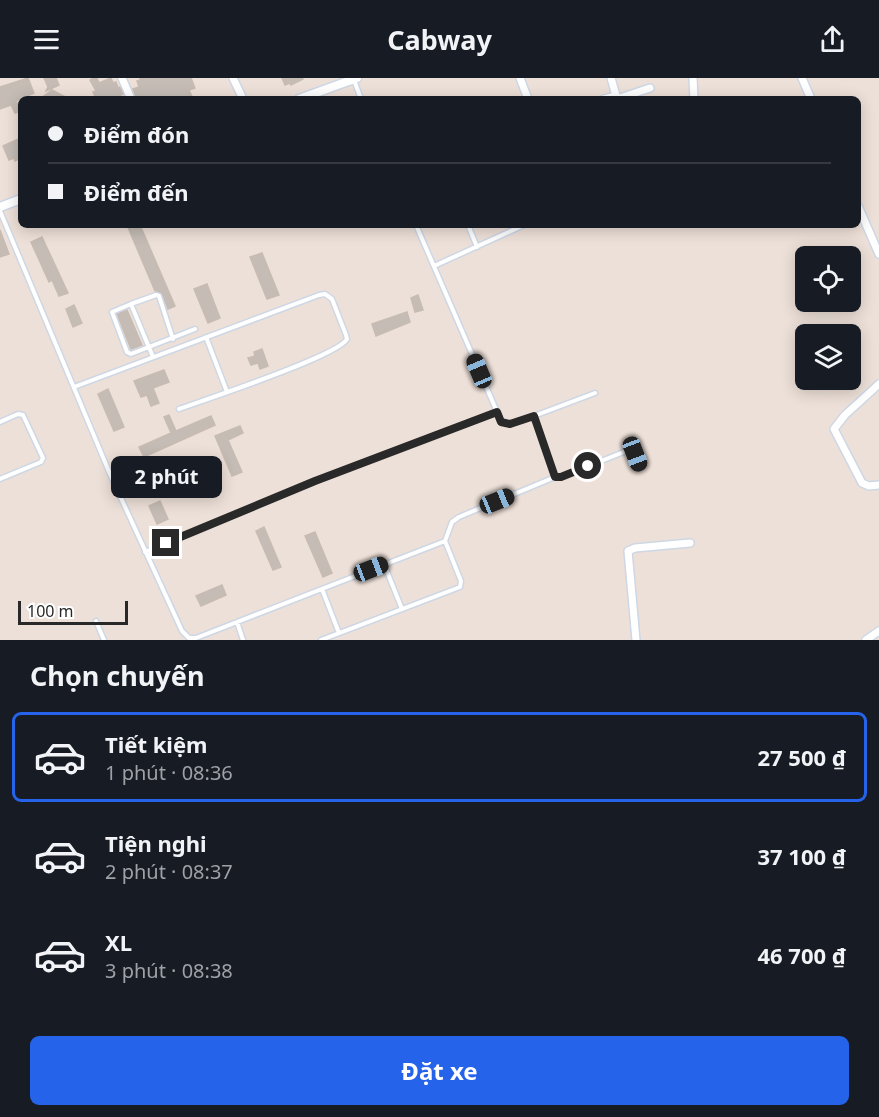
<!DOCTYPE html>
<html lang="vi">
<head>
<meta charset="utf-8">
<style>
	:root { --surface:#171b24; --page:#20242c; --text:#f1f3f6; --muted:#9ea1a6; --line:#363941; --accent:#2563eb }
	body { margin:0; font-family:"Noto Sans",sans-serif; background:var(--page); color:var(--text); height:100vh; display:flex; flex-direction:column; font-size:22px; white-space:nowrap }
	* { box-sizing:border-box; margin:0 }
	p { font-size:20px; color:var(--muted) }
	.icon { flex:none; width:33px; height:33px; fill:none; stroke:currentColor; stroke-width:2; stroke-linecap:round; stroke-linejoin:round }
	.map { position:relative; height:562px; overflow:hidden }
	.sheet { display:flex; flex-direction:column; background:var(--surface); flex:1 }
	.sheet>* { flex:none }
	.guide { position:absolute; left:18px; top:18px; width:843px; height:132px; border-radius:9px; box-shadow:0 3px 15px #0003; display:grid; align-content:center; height:132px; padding:0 30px; background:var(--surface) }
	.buttons { position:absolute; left:795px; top:168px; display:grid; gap:12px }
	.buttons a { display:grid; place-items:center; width:66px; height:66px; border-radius:9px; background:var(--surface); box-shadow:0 3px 15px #0003; font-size:30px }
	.scale { position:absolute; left:18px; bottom:15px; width:110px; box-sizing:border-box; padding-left:6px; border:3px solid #292929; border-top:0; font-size:16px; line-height:21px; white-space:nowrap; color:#292929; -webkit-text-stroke:4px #fff; paint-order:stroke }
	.end { position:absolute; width:27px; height:27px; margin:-14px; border:8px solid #292929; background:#fff; box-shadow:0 0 0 3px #fff }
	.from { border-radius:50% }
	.bubble { position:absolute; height:42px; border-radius:9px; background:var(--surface); box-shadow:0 3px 15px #0003; font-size:20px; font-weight:700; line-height:42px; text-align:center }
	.car { position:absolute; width:18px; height:36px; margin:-18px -9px; border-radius:8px; box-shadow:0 0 4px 2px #0007; background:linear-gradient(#222 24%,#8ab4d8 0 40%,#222 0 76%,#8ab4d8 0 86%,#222 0) }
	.guide b { display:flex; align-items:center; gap:21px; height:57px; font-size:22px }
	.guide b+b { border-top:2px solid var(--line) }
	.guide i { width:15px; height:15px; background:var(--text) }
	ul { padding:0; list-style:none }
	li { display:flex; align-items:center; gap:18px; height:90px; margin:0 12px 9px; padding:0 18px; border:3px solid transparent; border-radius:9px }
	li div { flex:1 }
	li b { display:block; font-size:22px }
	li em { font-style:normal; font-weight:700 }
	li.on { border-color:var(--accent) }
	li>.icon { width:54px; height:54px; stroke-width:1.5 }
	h2 { padding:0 30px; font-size:27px; line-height:72px }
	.action { display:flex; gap:12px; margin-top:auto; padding:12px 30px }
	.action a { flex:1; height:69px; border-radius:9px; background:var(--accent); color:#fff; font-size:24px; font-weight:700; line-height:69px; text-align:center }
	header { display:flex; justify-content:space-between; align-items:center; height:78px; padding:0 30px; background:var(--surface); font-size:27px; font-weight:700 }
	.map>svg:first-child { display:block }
	.building { fill:#c4bcb5; stroke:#c8bcb2; stroke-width:1.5 }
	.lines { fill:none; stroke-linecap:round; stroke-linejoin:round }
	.service-casing { stroke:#ced7e4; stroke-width:7 }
	.minor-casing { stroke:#ced7e4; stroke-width:10 }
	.tertiary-casing { stroke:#ced7e4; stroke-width:11 }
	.service { stroke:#fff; stroke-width:4 }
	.minor { stroke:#fff; stroke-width:7 }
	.tertiary { stroke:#fff; stroke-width:8 }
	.route { stroke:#292929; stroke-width:8 }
</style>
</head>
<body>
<header><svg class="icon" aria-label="menu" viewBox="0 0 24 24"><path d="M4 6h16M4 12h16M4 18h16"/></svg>Cabway<svg class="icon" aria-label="share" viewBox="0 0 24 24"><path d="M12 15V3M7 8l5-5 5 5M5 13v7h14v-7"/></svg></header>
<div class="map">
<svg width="879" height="562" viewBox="0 0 879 562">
	<rect width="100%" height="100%" fill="#ede0d8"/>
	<path class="building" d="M28,0L34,15L16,23L21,33L15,35L11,27L0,31V9Z
		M44,0H56L59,7L46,13L48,9Z
		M94,0H97L99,5L111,0L113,5L116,4L118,10L120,9L123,16L112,21H96L93,14L96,13L90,2Z
		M140,0H191L195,10L189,12L193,21H137L133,11L139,9L137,3L140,2Z
		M282,0H302L303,1L291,7L290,5L285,7Z
		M52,12L69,21H40Z
		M21,60V80L15,83L14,80L9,82L3,68Z
		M127,147H140L175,228L168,231L162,216L155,213Z
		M0,152L9,176L0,179Z
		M42,159L68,215L59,218L52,202L49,204L31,164Z
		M262,175L279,217L267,221L250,179Z
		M207,206L220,240L208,245L194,211Z
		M418,217L423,232L415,234L411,220Z
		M74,227L82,245L73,249L66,231Z
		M127,232L142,267L131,271L117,236Z
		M407,234L410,244L376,258L372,246Z
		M262,271L268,288L260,291L258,285L251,287L248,280L255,278L254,274Z
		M164,292L169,304L153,310L159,325L151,328L147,317L141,319L134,303Z
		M108,311L124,349L114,353L98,316Z
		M169,337L176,353L211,338L215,347L144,379L139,369L171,355L164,339Z
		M240,348L243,355L228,362L242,394L232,398L215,358Z
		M160,423L168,441L157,446L149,428Z
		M264,449L281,489L273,492L256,453Z
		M315,454L332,495L323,499L305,458Z
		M222,507L226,517L201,528L196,518Z"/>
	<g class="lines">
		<defs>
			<path id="service" d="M354,2L361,21
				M0,133L110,396L182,553L189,560H196L445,463
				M468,147L477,169
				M434,188L524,147
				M131,226L112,234L127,274L131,276L195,251
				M206,259L227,314
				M153,279L131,226L156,217L159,218L173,261
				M74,309L319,217L325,216L332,221L346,257L347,261C338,278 204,322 179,331
				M534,338L595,315
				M0,344L18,336L23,337L43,380L41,384L0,401
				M555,399L564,398L631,371L634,374L640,390
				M145,474L315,403L497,334
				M384,486L402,531
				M322,511L339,555
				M96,543L104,562
				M237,544L243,562
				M321,562L460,509L461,503L445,463L452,444L459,439L555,399L534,338L510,346L501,343L416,147"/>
			<path id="minor" d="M122,0L131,21
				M233,0L243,21
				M520,0L528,21
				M611,0L617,21
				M693,0L694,21
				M802,0L811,21
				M604,21L616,18
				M617,21L650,10
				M858,128L879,176
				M879,306L845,337L834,351L862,405L869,408L879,407
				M636,562L628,473L635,470L690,465
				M866,562L879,553"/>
			<path id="tertiary" d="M299,21L357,0
				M0,129L21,121"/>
		</defs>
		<use href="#service" class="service-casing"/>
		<use href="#minor" class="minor-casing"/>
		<use href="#tertiary" class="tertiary-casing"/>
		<use href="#service" class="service"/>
		<use href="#minor" class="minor"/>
		<use href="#tertiary" class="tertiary"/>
	</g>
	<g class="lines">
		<path class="route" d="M166,465L315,403L497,334L501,344L510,346L534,338L555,399H561L588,388"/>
	</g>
</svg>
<div class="buttons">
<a><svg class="icon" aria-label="locate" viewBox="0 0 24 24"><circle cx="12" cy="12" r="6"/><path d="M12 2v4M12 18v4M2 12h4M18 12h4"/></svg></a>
<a><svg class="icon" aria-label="layers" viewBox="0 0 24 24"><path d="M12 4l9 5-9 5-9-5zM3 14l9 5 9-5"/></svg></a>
</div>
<div class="scale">100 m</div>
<i class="end from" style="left:588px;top:388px"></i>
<i class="end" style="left:166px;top:465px"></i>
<div class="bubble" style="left:111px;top:378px;width:111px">2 phút</div>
<i class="car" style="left:479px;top:293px;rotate:337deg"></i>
<i class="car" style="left:635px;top:376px;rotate:159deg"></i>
<i class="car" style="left:497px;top:423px;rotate:68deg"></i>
<i class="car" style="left:371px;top:491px;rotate:69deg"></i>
<div class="guide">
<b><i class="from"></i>Điểm đón</b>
<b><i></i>Điểm đến</b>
</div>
</div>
<section class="sheet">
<h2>Chọn chuyến</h2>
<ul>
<li class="on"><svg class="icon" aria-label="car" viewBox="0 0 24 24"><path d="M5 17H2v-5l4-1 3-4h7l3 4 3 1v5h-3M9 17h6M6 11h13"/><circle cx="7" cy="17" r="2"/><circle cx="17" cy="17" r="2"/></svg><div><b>Tiết kiệm</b><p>1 phút · 08:36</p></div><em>27 500 ₫</em></li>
<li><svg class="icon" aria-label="car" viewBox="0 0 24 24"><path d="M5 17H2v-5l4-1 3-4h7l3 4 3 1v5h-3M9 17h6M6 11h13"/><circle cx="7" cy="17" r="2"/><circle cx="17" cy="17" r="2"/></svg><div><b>Tiện nghi</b><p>2 phút · 08:37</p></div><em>37 100 ₫</em></li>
<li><svg class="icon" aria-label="car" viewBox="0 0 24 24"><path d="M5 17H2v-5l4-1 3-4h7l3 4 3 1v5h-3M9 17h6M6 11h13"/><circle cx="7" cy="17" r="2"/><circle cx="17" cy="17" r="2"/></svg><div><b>XL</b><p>3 phút · 08:38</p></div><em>46 700 ₫</em></li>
</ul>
<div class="action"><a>Đặt xe</a></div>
</section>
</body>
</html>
